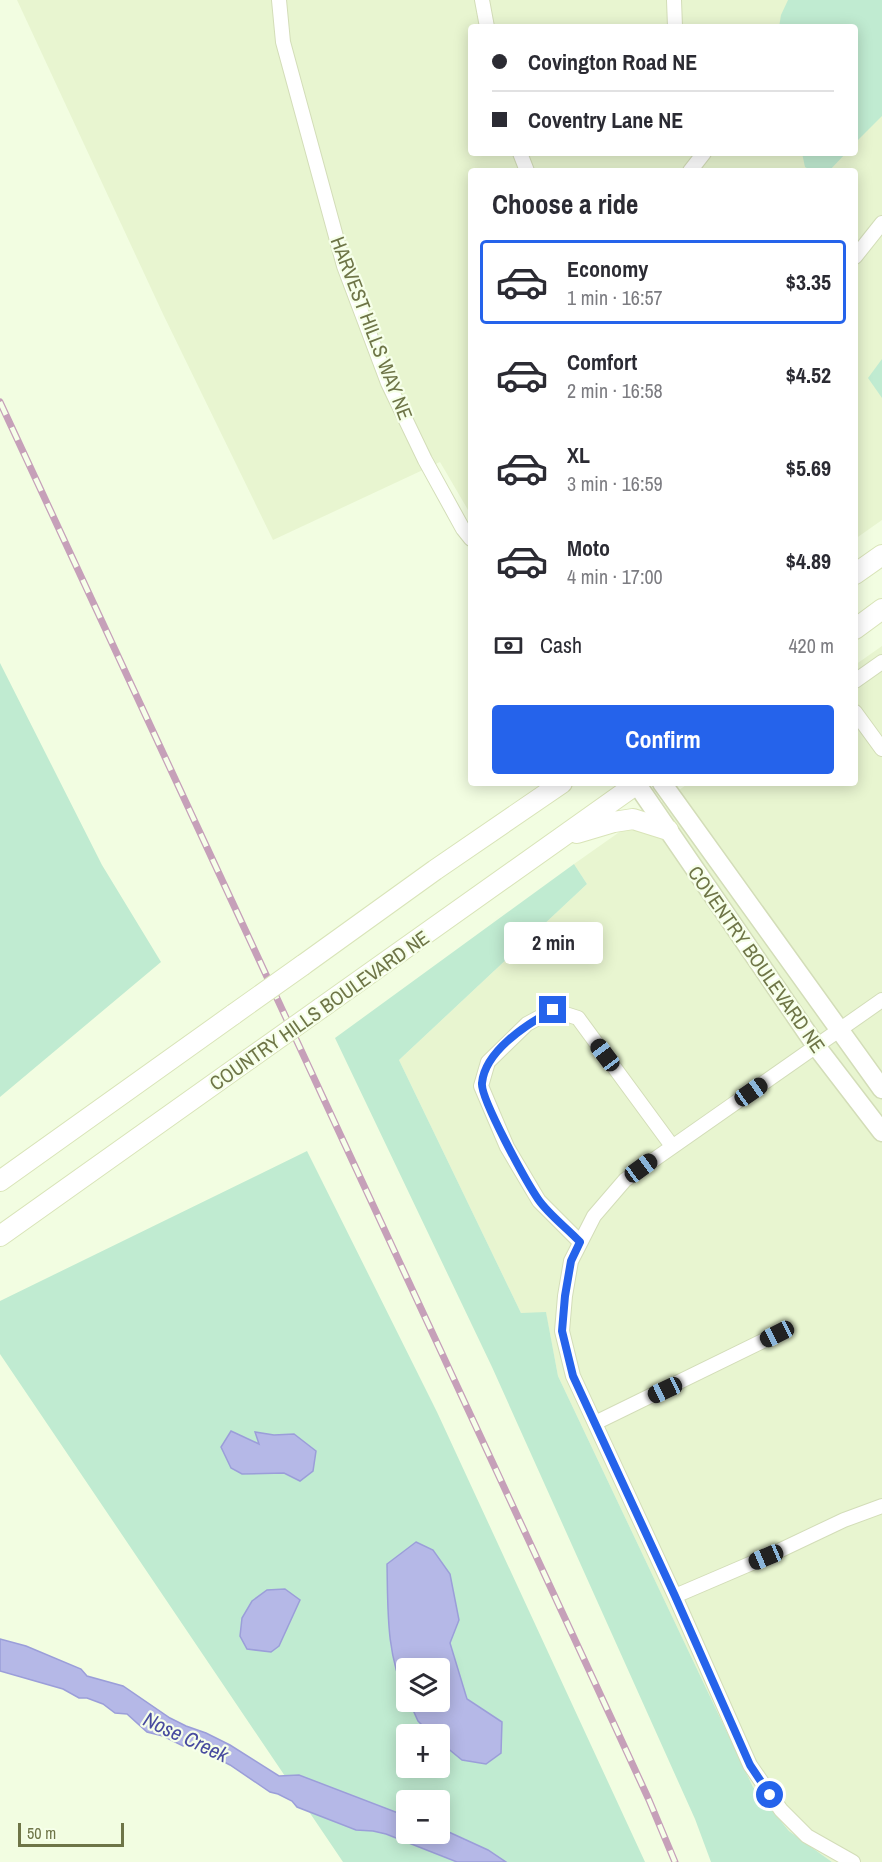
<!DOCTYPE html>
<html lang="en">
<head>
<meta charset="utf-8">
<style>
	:root { --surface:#fff; --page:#f7f7f7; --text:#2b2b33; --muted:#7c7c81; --line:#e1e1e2; --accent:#2563eb }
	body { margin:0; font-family:"Archivo Narrow",sans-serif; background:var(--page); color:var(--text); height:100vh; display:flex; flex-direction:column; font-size:22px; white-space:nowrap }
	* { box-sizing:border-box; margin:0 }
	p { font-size:20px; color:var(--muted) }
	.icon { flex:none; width:33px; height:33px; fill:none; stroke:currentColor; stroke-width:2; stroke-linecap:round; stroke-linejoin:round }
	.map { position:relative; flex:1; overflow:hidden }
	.panel { position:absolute; left:468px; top:168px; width:390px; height:618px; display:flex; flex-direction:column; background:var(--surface); border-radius:6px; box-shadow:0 3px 15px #0003 }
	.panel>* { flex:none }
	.banner { position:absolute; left:468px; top:24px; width:390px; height:132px; border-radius:6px; box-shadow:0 3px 15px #0003; display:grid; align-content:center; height:132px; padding:0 24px; background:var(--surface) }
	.tools { position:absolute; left:396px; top:1658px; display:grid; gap:12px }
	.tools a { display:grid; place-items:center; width:54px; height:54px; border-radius:6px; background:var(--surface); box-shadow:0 3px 15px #0003; font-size:30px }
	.scale { position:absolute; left:18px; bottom:15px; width:106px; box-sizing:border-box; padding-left:6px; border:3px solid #6e7547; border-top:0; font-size:16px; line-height:21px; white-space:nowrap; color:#6e7547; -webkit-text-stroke:4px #f6ffe9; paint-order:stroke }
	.end { position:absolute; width:27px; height:27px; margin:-14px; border:8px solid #2563eb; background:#fff; box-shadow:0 0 0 3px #fff }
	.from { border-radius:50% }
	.bubble { position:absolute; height:42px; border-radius:6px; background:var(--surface); box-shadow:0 3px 15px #0003; font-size:20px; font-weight:700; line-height:42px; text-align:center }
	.car { position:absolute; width:18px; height:36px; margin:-18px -9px; border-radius:8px; box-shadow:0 0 4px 2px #0007; background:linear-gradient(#222 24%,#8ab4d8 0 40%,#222 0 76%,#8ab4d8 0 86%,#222 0) }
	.banner b { display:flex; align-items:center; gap:21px; height:57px; font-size:22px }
	.banner b+b { border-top:2px solid var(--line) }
	.banner i { width:15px; height:15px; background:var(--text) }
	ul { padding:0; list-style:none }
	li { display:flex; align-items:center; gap:18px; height:84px; margin:0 12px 9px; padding:0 12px; border:3px solid transparent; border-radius:6px }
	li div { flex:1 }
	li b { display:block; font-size:22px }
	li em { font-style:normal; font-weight:700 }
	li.active { border-color:var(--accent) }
	li>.icon { width:54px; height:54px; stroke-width:1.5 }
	h2 { padding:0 24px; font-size:27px; line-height:72px }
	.pay { display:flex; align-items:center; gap:15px; height:66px; padding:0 24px; font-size:22px }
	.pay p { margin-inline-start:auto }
	.cta { display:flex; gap:12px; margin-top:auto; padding:12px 24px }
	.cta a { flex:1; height:69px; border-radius:6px; background:var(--accent); color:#fff; font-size:24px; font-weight:700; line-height:69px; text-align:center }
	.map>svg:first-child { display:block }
	.residential { fill:#e8f5d0; fill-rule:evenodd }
	.green { fill:#c0ebd1; fill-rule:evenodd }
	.water { fill:#b5b8e7; stroke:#9b9ed9; stroke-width:1.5 }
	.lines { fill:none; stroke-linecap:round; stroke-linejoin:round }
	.minor-casing { stroke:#d3ddb8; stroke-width:16 }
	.tertiary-casing { stroke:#d3ddb8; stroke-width:21 }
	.secondary-casing { stroke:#d9e4b8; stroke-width:22 }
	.minor { stroke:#fff; stroke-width:14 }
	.tertiary { stroke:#fff; stroke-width:18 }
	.secondary { stroke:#fff; stroke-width:20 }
	.rail-casing { stroke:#c6a0b9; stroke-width:7 }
	.rail { stroke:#f6ffe9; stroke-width:4.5; stroke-dasharray:14; stroke-linecap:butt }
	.secondary-bridge-casing { stroke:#d9e4b8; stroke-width:22; stroke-linecap:butt }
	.secondary-bridge { stroke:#fff; stroke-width:20 }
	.route { stroke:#2563eb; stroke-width:8 }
	.labels { text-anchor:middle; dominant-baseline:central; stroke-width:4.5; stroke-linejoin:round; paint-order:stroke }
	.street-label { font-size:20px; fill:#6e7547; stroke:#f6ffe9 }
	.water-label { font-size:21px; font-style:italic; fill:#484b9f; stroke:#f6ffe9 }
</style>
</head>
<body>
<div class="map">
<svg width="882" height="1862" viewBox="0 0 882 1862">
	<rect width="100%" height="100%" fill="#f2fde1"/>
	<path class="residential" d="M17,0H882V520L855,539V171H471V515L440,462L273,540L163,314ZM471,27H855V153H471Z
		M882,646V1862H832L789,1831L753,1787L558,1376L546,1313H521L399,1060L587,884L574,864L689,783H855V665Z"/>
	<path class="green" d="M788,0H882V116L855,143V27H779L781,15Z
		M802,153H846L829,171H812L805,167Z
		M882,359V398L868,378Z
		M0,663L102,865L161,962L0,1097Z
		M574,864L587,884L399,1060L521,1313L546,1312L558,1376L753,1787L789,1831L832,1862H711L695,1819L492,1367L335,1038Z
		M307,1151L437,1412L645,1862H343L0,1354V1301ZM406,1668H440V1701H406ZM406,1734H440V1767H406ZM406,1800H440V1833H406Z"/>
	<path class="water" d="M231,1431L259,1444L255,1432L274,1435L294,1434L316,1451L313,1471L300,1481L284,1473L242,1474L231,1468L221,1447Z
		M416,1542L433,1550L450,1574L459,1620L450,1643L467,1699L502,1722L501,1753L486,1764L462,1760L440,1742V1734H431L418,1721L409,1701H440V1668H406V1696C386,1654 388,1610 387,1564Z
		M285,1589L300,1600L279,1646L271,1652L247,1649L240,1636L242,1618L252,1601L267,1590Z
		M0,1639L26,1646L81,1669L87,1676L123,1686L170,1718L186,1726L206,1733L230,1745L279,1776L299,1775L406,1816V1833H440V1828L488,1850L506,1862H457L386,1834L373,1831L356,1830L297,1807L292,1801L278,1794L270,1792L230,1765L190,1744L183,1746L163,1736L147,1732L127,1714L115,1713L103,1704L87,1698H79L63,1689L0,1671Z"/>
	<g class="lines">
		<defs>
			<path id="minor" d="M279,0L283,42L344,266L388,383L425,460L463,529L471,539
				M482,0L487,27
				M674,0L675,27
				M520,153L527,171
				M690,171L704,153
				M855,257L882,223
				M855,681L882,662
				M855,712L882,749
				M580,1242L539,1201L507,1147L481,1086L488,1062L527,1024L553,1010L578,1018L672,1146
				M595,1423L777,1334
				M675,1596L766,1557L844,1520L882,1506
				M853,1862L807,1836L781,1810L750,1765L675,1596L573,1376L562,1331L565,1296L571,1261L594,1216L625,1180L882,1000"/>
			<path id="tertiary" d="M636,783L816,1046L882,1132
				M662,783L882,1089"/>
			<path id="secondary" d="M855,574L882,555
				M855,629L882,609
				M577,833L614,822L633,819L668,830
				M303,965L435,870L562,783
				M321,1008L638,783
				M0,1181L234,1014
				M0,1236L249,1059"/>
		</defs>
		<use href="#minor" class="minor-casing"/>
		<use href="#tertiary" class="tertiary-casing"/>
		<use href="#secondary" class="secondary-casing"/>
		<use href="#minor" class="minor"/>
		<use href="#tertiary" class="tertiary"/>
		<use href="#secondary" class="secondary"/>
		<defs>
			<path id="rail" d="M0,402L595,1683L649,1800L675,1862"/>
		</defs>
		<use href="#rail" class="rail-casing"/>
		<use href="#rail" class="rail"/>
		<defs>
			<path id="secondary-bridge" d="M234,1014L303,965
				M249,1059L321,1008"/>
		</defs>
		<use href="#secondary-bridge" class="secondary-bridge-casing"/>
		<use href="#secondary-bridge" class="secondary-bridge"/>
	</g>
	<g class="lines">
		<path class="route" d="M553,1010C527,1024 485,1051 482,1083C480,1098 527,1183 538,1199C549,1215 567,1228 580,1242L571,1261L565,1296L562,1331L573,1376L675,1596L750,1765L770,1795"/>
	</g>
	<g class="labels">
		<g class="street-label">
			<text transform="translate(372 328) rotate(69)">HARVEST HILLS WAY NE</text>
			<text transform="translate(757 959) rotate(55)">COVENTRY BOULEVARD NE</text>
			<text transform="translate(319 1010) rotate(-35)">COUNTRY HILLS BOULEVARD NE</text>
		</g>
		<g class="water-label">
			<text transform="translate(186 1737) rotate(25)">Nose Creek</text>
		</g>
	</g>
</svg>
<div class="tools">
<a><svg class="icon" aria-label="layers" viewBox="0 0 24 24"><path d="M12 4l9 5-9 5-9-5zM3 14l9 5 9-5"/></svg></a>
<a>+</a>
<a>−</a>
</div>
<div class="scale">50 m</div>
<i class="end from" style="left:770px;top:1795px"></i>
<i class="end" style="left:553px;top:1010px"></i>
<div class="bubble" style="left:504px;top:922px;width:99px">2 min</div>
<i class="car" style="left:605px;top:1055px;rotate:323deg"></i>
<i class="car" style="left:751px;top:1092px;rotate:55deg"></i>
<i class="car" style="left:641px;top:1168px;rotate:54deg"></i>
<i class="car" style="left:777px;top:1334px;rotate:243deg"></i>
<i class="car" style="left:665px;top:1390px;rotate:245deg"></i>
<i class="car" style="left:766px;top:1557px;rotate:247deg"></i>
<div class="banner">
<b><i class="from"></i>Covington Road NE</b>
<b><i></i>Coventry Lane NE</b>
</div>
<section class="panel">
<h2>Choose a ride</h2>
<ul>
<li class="active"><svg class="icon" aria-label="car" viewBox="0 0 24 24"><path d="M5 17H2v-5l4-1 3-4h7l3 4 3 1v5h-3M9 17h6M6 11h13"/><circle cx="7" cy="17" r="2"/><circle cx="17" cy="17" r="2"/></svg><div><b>Economy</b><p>1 min · 16:57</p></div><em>$3.35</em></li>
<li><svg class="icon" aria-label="car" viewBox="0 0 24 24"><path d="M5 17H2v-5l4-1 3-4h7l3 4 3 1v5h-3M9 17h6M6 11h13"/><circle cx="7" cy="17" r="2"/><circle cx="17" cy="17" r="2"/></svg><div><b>Comfort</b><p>2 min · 16:58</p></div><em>$4.52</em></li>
<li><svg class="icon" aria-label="car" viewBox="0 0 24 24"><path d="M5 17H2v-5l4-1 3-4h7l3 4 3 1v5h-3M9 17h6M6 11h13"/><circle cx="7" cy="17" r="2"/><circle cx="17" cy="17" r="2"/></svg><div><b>XL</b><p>3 min · 16:59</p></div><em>$5.69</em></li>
<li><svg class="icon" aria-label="car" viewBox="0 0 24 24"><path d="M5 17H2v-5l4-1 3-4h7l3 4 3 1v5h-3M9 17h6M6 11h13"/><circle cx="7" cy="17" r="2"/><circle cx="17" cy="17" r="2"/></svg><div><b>Moto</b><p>4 min · 17:00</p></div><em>$4.89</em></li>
</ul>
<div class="pay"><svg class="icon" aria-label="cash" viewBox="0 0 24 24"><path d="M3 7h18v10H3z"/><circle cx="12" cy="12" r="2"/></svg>Cash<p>420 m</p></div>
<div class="cta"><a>Confirm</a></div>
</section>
</div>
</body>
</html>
